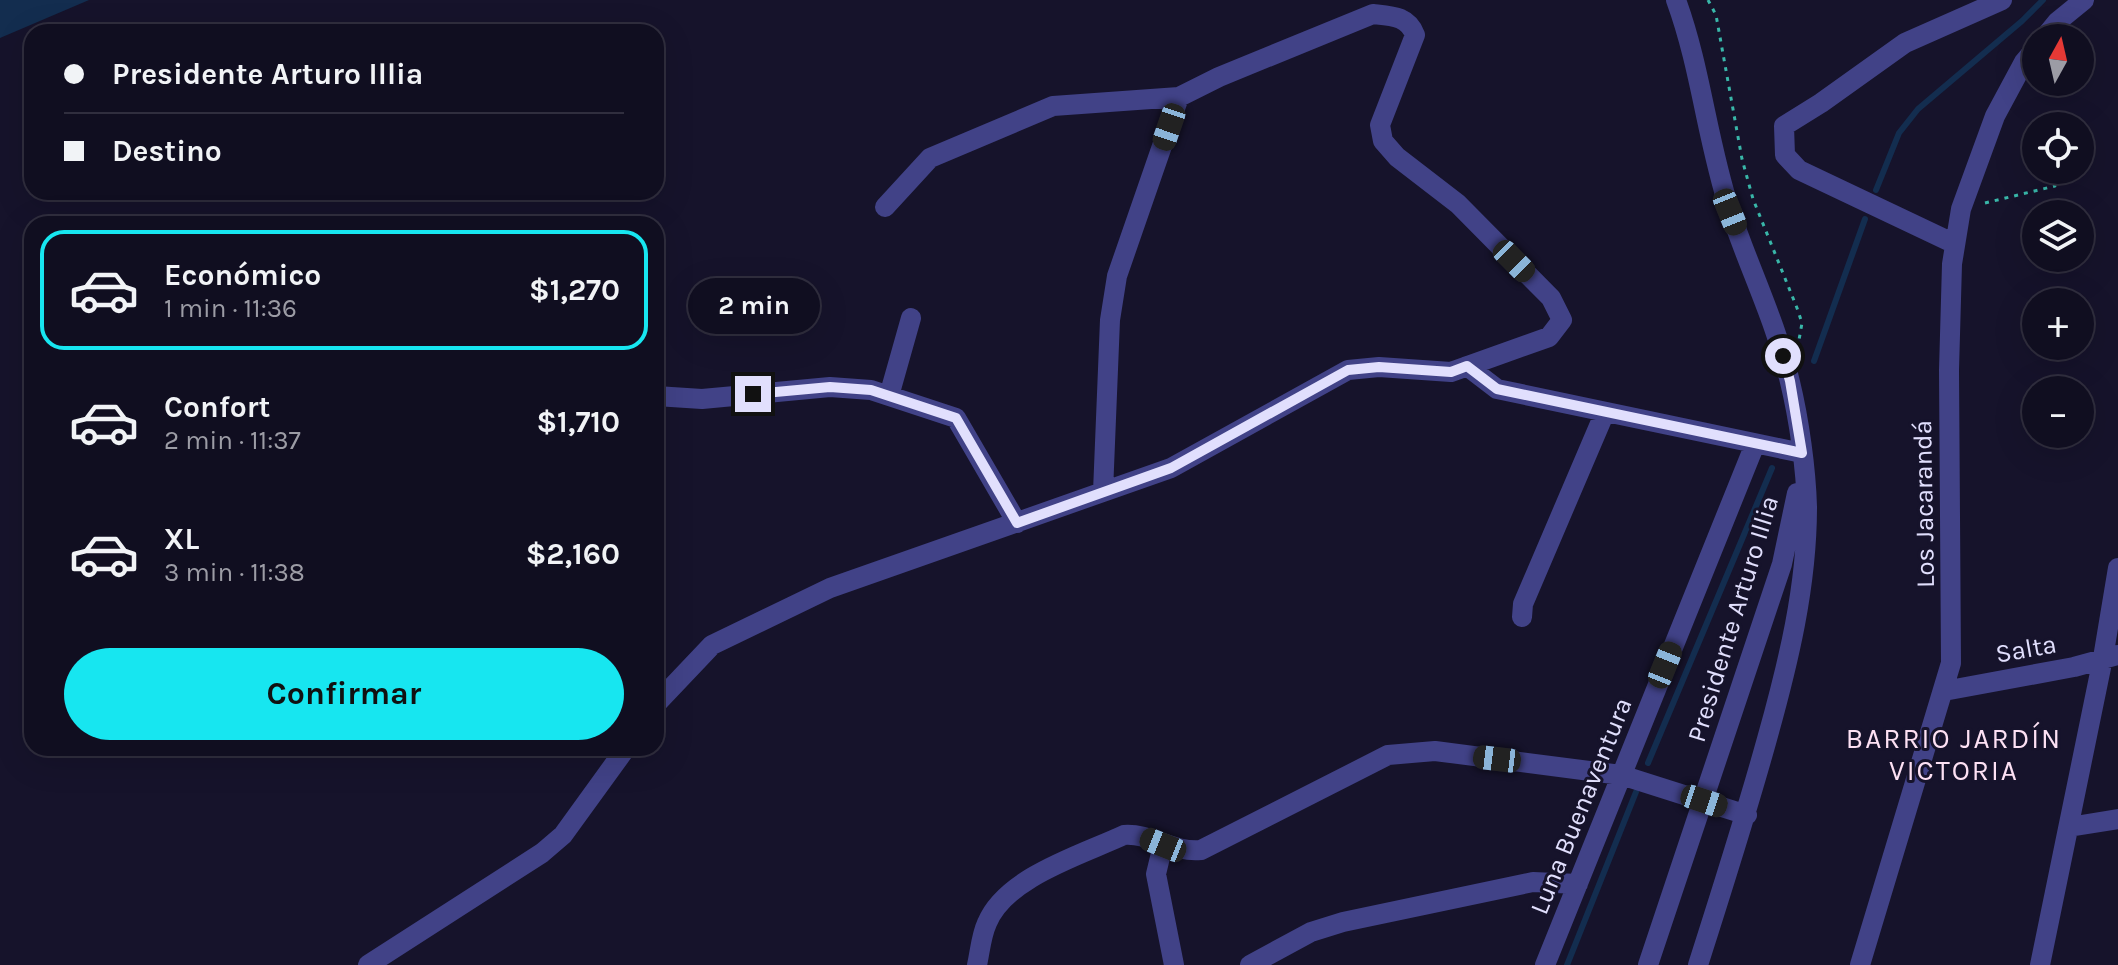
<!DOCTYPE html>
<html lang="es">
<head>
<meta charset="utf-8">
<style>
	:root { --surface:#100e20; --page:#1e1c2d; --text:#f1f3f6; --muted:#9c9ca5; --line:#302e3e; --accent:#17e6f0 }
	body { margin:0; font-family:Karla,sans-serif; background:var(--page); color:var(--text); height:100vh; display:flex; flex-direction:column; font-size:30px; white-space:nowrap }
	* { box-sizing:border-box; margin:0 }
	p { font-size:26px; color:var(--muted) }
	.icon { flex:none; width:44px; height:44px; fill:none; stroke:currentColor; stroke-width:2; stroke-linecap:round; stroke-linejoin:round }
	.map { position:relative; flex:1; overflow:hidden }
	.drawer { position:absolute; left:24px; top:216px; width:640px; height:540px; display:flex; flex-direction:column; background:var(--surface); border-radius:24px; box-shadow:0 8px 32px #0002,0 0 0 2px var(--line) }
	.drawer>* { flex:none }
	.hud { position:absolute; left:24px; top:24px; width:640px; height:176px; border-radius:24px; box-shadow:0 8px 32px #0002,0 0 0 2px var(--line); display:grid; align-content:center; height:176px; padding:0 40px; background:var(--surface) }
	.needle { width:52px; rotate:8deg }
	.tools { position:absolute; left:2022px; top:24px; display:grid; gap:16px }
	.tools a { display:grid; place-items:center; width:72px; height:72px; border-radius:50%; background:var(--surface); box-shadow:0 8px 32px #0002,0 0 0 2px var(--line); font-size:40px }
	.end { position:absolute; width:36px; height:36px; margin:-18px; border:10px solid #e1dffd; background:#111; box-shadow:0 0 0 4px #111 }
	.from { border-radius:50% }
	.bubble { position:absolute; height:56px; border-radius:28px; background:var(--surface); box-shadow:0 8px 32px #0002,0 0 0 2px var(--line); font-size:26px; font-weight:700; line-height:56px; text-align:center }
	.car { position:absolute; width:24px; height:48px; margin:-24px -12px; border-radius:10px; box-shadow:0 0 6px 2px #0007; background:linear-gradient(#222 24%,#8ab4d8 0 40%,#222 0 76%,#8ab4d8 0 86%,#222 0) }
	.hud b { display:flex; align-items:center; gap:28px; height:76px; font-size:30px }
	.hud b+b { border-top:2px solid var(--line) }
	.hud i { width:20px; height:20px; background:var(--text) }
	ul { padding:14px 0 0; list-style:none }
	li { display:flex; align-items:center; gap:24px; height:120px; margin:0 16px 12px; padding:0 24px; border:4px solid transparent; border-radius:24px }
	li div { flex:1 }
	li b { display:block; font-size:30px }
	li em { font-style:normal; font-weight:700 }
	li.active { border-color:var(--accent) }
	li>.icon { width:72px; height:72px; stroke-width:1.5 }
	.action { display:flex; gap:16px; margin-top:auto; padding:16px 40px }
	.action a { flex:1; height:92px; border-radius:48px; background:var(--accent); color:#111; font-size:32px; font-weight:700; line-height:92px; text-align:center }
	.map>svg:first-child { display:block }
	.water { fill:#132d4f }
	.lines { fill:none; stroke-linecap:round; stroke-linejoin:round }
	.stream { stroke:#132d4f; stroke-width:6 }
	.path { stroke:#39b7a9; stroke-width:3; stroke-dasharray:4 6; stroke-linecap:butt }
	.minor { stroke:#414287; stroke-width:20 }
	.route { stroke:#e1dffd; stroke-width:10 }
	.labels { text-anchor:middle; dominant-baseline:central; stroke-width:6; stroke-linejoin:round; paint-order:stroke }
	.street-label { font-size:26px; fill:#e1dffd; stroke:#16132b }
	.neighbourhood-label { font-size:28px; letter-spacing:2px; fill:#fde1f4; stroke:#16132b }
</style>
</head>
<body>
<div class="map">
<svg width="2118" height="965" viewBox="0 0 2118 965">
	<rect width="100%" height="100%" fill="#16132b"/>
	<path class="water" d="M0,0H89L0,38Z"/>
	<g class="lines">
		<path class="stream" d="M1876,190L1899,133L1918,109L2022,21L2043,0
			M1814,361L1865,219
			M1648,763L1772,468
			M1567,965L1636,792"/>
		<path class="path" d="M1708,0L1716,15L1742,159L1753,199L1797,308L1802,323L1799,340
			M2070,126L2073,118
			M1985,203L2055,186L2059,170"/>
		<path class="minor" d="M1676,0C1701,68 1707,141 1730,211C1749,268 1776,322 1790,382C1799,419 1806,469 1807,507C1807,587 1788,664 1767,739C1746,815 1722,890 1698,965
			M2044,38L2057,22L2084,0
			M1955,244L1799,170L1785,155L1784,126L1821,103L1905,43L2002,0
			M1467,366L1497,389L1802,453
			M656,396L702,399L830,387L871,390L956,418L1017,523
			M889,396L911,318
			M1103,492L1110,320L1117,276L1179,97
			M1522,617L1523,604L1605,412
			M1944,691L2074,667L2118,655
			M656,704L712,645L830,588L1171,468L1348,370L1379,367L1451,372L1549,337L1562,320L1551,298L1458,204L1397,157L1383,141L1380,125L1415,35C1408,16 1392,16 1373,14L1219,77L1179,97L1053,106L930,158L885,207
			M2069,827L2118,819
			M1163,845L1156,874L1174,965
			M368,965L542,853L563,835L626,748
			M977,965C980,952 981,936 987,923C1006,877 1081,855 1124,835C1151,833 1173,853 1201,850L1388,755L1435,751L1621,775L1747,815
			M1250,965L1311,932L1343,922L1533,882L1578,884
			M1545,965L1755,444
			M1648,965L1782,564L1797,493
			M1860,965L1951,663L1949,370L1952,264L1961,209L1995,116L2024,62L2036,48
			M2040,965L2103,658L2118,568"/>
	</g>
	<g class="lines">
		<path class="route" d="M753,394L830,387L871,390L956,418L1017,523L1171,468L1348,370L1379,367L1451,372L1467,366L1497,389L1802,453L1790,381L1783,356"/>
	</g>
	<g class="labels">
		<g class="street-label">
			<text transform="translate(1924 504) rotate(-91)">Los Jacarandá</text>
			<text transform="translate(1733 619) rotate(-73)">Presidente Arturo Illia</text>
			<text transform="translate(2026 649) rotate(-10)">Salta</text>
			<text transform="translate(1581 806) rotate(-68)">Luna Buenaventura</text>
		</g>
		<g class="neighbourhood-label">
			<text x="1954" y="738">BARRIO JARDÍN<tspan x="1954" dy="32">VICTORIA</tspan></text>
		</g>
	</g>
</svg>
<div class="tools">
<a><svg class="needle" viewBox="-14 -14 28 28"><path d="M0-13l5 13h-10z" fill="#e53935"/><path d="M0 13l5-13h-10z" fill="#9c9ca5"/></svg></a>
<a><svg class="icon" aria-label="locate" viewBox="0 0 24 24"><circle cx="12" cy="12" r="6"/><path d="M12 2v4M12 18v4M2 12h4M18 12h4"/></svg></a>
<a><svg class="icon" aria-label="layers" viewBox="0 0 24 24"><path d="M12 4l9 5-9 5-9-5zM3 14l9 5 9-5"/></svg></a>
<a>+</a>
<a>−</a>
</div>
<i class="end from" style="left:1783px;top:356px"></i>
<i class="end" style="left:753px;top:394px"></i>
<div class="bubble" style="left:688px;top:278px;width:132px">2 min</div>
<i class="car" style="left:1169px;top:127px;rotate:199deg"></i>
<i class="car" style="left:1730px;top:212px;rotate:158deg"></i>
<i class="car" style="left:1514px;top:261px;rotate:135deg"></i>
<i class="car" style="left:1665px;top:665px;rotate:22deg"></i>
<i class="car" style="left:1497px;top:759px;rotate:277deg"></i>
<i class="car" style="left:1704px;top:801px;rotate:108deg"></i>
<i class="car" style="left:1163px;top:845px;rotate:292deg"></i>
<div class="hud">
<b><i class="from"></i>Presidente Arturo Illia</b>
<b><i></i>Destino</b>
</div>
<section class="drawer">
<ul>
<li class="active"><svg class="icon" aria-label="car" viewBox="0 0 24 24"><path d="M5 17H2v-5l4-1 3-4h7l3 4 3 1v5h-3M9 17h6M6 11h13"/><circle cx="7" cy="17" r="2"/><circle cx="17" cy="17" r="2"/></svg><div><b>Económico</b><p>1 min · 11:36</p></div><em>$1,270</em></li>
<li><svg class="icon" aria-label="car" viewBox="0 0 24 24"><path d="M5 17H2v-5l4-1 3-4h7l3 4 3 1v5h-3M9 17h6M6 11h13"/><circle cx="7" cy="17" r="2"/><circle cx="17" cy="17" r="2"/></svg><div><b>Confort</b><p>2 min · 11:37</p></div><em>$1,710</em></li>
<li><svg class="icon" aria-label="car" viewBox="0 0 24 24"><path d="M5 17H2v-5l4-1 3-4h7l3 4 3 1v5h-3M9 17h6M6 11h13"/><circle cx="7" cy="17" r="2"/><circle cx="17" cy="17" r="2"/></svg><div><b>XL</b><p>3 min · 11:38</p></div><em>$2,160</em></li>
</ul>
<div class="action"><a>Confirmar</a></div>
</section>
</div>
</body>
</html>
